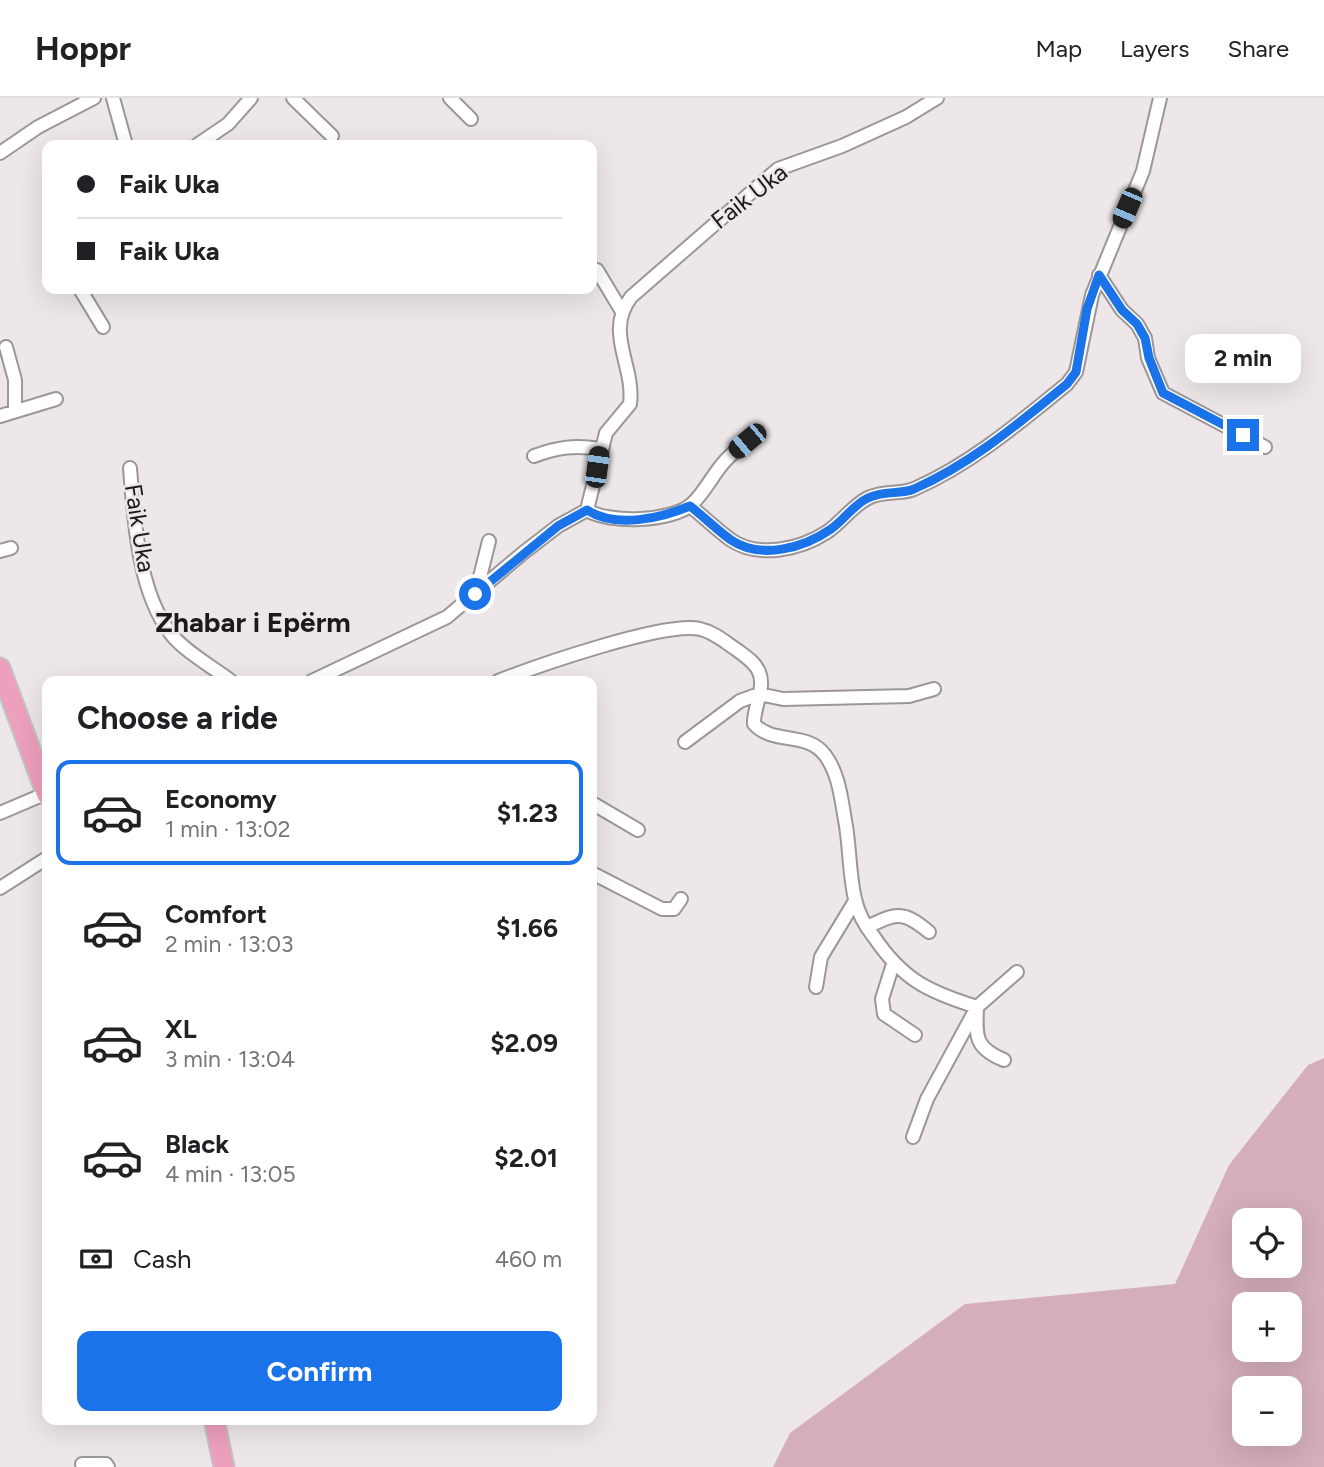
<!DOCTYPE html>
<html lang="en">
<head>
<meta charset="utf-8">
<style>
	:root { --surface:#fff; --page:#f2f2f2; --text:#202124; --muted:#757577; --line:#e0e0e0; --accent:#1a73e8 }
	body { margin:0; font-family:Figtree,sans-serif; background:var(--page); color:var(--text); height:100vh; display:flex; flex-direction:column; font-size:26px; white-space:nowrap }
	* { box-sizing:border-box; margin:0 }
	p { font-size:23px; color:var(--muted) }
	.icon { flex:none; width:38px; height:38px; fill:none; stroke:currentColor; stroke-width:2; stroke-linecap:round; stroke-linejoin:round }
	.map { position:relative; flex:1; overflow:hidden }
	.drawer { position:absolute; left:42px; top:578px; width:555px; height:749px; display:flex; flex-direction:column; background:var(--surface); border-radius:14px; box-shadow:0 7px 28px #0002 }
	.drawer>* { flex:none }
	.banner { position:absolute; left:42px; top:42px; width:555px; height:154px; border-radius:14px; box-shadow:0 7px 28px #0002; display:grid; align-content:center; height:154px; padding:0 35px; background:var(--surface) }
	.fabs { position:absolute; left:1232px; top:1110px; display:grid; gap:14px }
	.fabs a { display:grid; place-items:center; width:70px; height:70px; border-radius:14px; background:var(--surface); box-shadow:0 7px 28px #0002; font-size:35px }
	.end { position:absolute; width:32px; height:32px; margin:-16px; border:9px solid #1a73e8; background:#fff; box-shadow:0 0 0 4px #fff }
	.from { border-radius:50% }
	.bubble { position:absolute; height:49px; border-radius:14px; background:var(--surface); box-shadow:0 7px 28px #0002; font-size:23px; font-weight:700; line-height:49px; text-align:center }
	.car { position:absolute; width:21px; height:42px; margin:-21px -10px; border-radius:9px; box-shadow:0 0 5px 2px #0007; background:linear-gradient(#222 24%,#8ab4d8 0 40%,#222 0 76%,#8ab4d8 0 86%,#222 0) }
	.banner b { display:flex; align-items:center; gap:24px; height:66px; font-size:26px }
	.banner b+b { border-top:2px solid var(--line) }
	.banner i { width:18px; height:18px; background:var(--text) }
	ul { padding:0; list-style:none }
	li { display:flex; align-items:center; gap:21px; height:105px; margin:0 14px 10px; padding:0 21px; border:4px solid transparent; border-radius:14px }
	li div { flex:1 }
	li b { display:block; font-size:26px }
	li em { font-style:normal; font-weight:700 }
	li.selected { border-color:var(--accent) }
	li>.icon { width:63px; height:63px; stroke-width:1.5 }
	h2 { padding:0 35px; font-size:32px; line-height:84px }
	.pay { display:flex; align-items:center; gap:18px; height:77px; padding:0 35px; font-size:26px }
	.pay p { margin-inline-start:auto }
	.cta { display:flex; gap:14px; margin-top:auto; padding:14px 35px }
	.cta a { flex:1; height:80px; border-radius:14px; background:var(--accent); color:#fff; font-size:28px; font-weight:700; line-height:80px; text-align:center }
	header { display:flex; align-items:center; gap:42px; box-sizing:border-box; height:98px; padding:0 35px; background:var(--surface); border-bottom:2px solid var(--line) }
	header strong { font-size:33px }
	nav { display:flex; gap:38px; margin-inline-start:auto; font-size:24px }
	.map>svg:first-child { display:block }
	.green { fill:#d4aeba; fill-rule:evenodd }
	.lines { fill:none; stroke-linecap:round; stroke-linejoin:round }
	.minor-casing { stroke:#9d9698; stroke-width:16 }
	.primary-casing { stroke:#c4c3c3; stroke-width:23 }
	.minor { stroke:#fff; stroke-width:12 }
	.primary { stroke:#ed9fbe; stroke-width:19 }
	.route { stroke:#1a73e8; stroke-width:9 }
	.labels { text-anchor:middle; dominant-baseline:central; stroke-width:5; stroke-linejoin:round; paint-order:stroke }
	.street-label { font-size:24px; fill:#1c191a; stroke:#eee7e9 }
	.quarter-label { font-size:28px; font-weight:bold; fill:#1c191a; stroke:#eee7e9 }
</style>
</head>
<body>
<header>
<strong>Hoppr</strong>
<nav><a>Map</a><a>Layers</a><a>Share</a></nav>
</header>
<div class="map">
<svg width="1324" height="1369" viewBox="0 0 1324 1369">
	<rect width="100%" height="100%" fill="#eee7e9"/>
	<path class="green" d="M1324,960V1369H773L790,1335L965,1206L1175,1186L1229,1067L1308,967ZM1244,1122H1290V1167H1244ZM1244,1206H1290V1251H1244ZM1244,1290H1290V1335H1244Z"/>
	<g class="lines">
		<defs>
			<path id="minor" d="M113,0L126,47
				M293,0L332,38
				M450,0L471,21
				M197,47L228,26L251,0
				M0,55L38,29L94,0
				M597,172L621,212
				M1099,177L1122,212L1137,226L1145,240L1148,260L1163,295L1265,349
				M80,191L103,229
				M6,249L15,282V313
				M0,318L56,301
				M534,358C558,349 575,347 600,351
				M130,370C134,421 138,494 171,536C184,553 214,570 231,583
				M690,408C704,419 717,432 731,442C759,461 801,451 827,434C842,424 852,408 868,400C884,392 899,397 914,391C971,366 1019,325 1067,286L1076,274L1092,197L1143,73L1160,0
				M587,412C609,426 672,424 692,406C705,394 713,376 725,363C735,352 747,343 758,334
				M0,453L11,450
				M476,495L489,443
				M312,583L447,519L523,455L558,428L587,412L606,335L630,306C635,267 604,235 631,199L778,71L842,48L906,19L937,0
				M498,583C537,568 665,523 700,531C714,534 725,544 737,552C745,558 755,564 759,574C766,590 753,610 754,626C773,647 807,633 825,657C839,676 841,700 845,722C850,748 849,776 855,801C858,815 866,829 874,839C903,882 929,894 977,909C976,938 974,950 1004,962
				M685,644L740,603L759,596L783,601L909,598L934,591
				M592,705L638,732
				M0,715L47,695
				M592,775L662,811H674L681,801
				M0,790L47,760
				M867,829C896,815 903,812 929,834
				M893,866L882,901L884,916L915,937
				M816,889L821,859L855,803
				M913,1039L927,1001L977,909L1017,874
				M82,1366H106L108,1369"/>
			<path id="primary" d="M0,570L47,697
				M214,1321L224,1369"/>
		</defs>
		<use href="#minor" class="minor-casing"/>
		<use href="#primary" class="primary-casing"/>
		<use href="#minor" class="minor"/>
		<use href="#primary" class="primary"/>
	</g>
	<g class="lines">
		<path class="route" d="M475,496L558,428L587,412C616,431 661,420 690,408C704,419 717,432 731,442C761,462 804,450 831,431C844,422 853,407 868,400C884,392 899,397 914,391C971,366 1019,325 1067,286L1076,274L1087,211L1099,177L1122,212L1137,226L1145,240L1149,260L1163,295L1243,337"/>
	</g>
	<g class="labels">
		<g class="street-label">
			<text transform="translate(749 98) rotate(-38)">Faik Uka</text>
			<text transform="translate(140 430) rotate(81)">Faik Uka</text>
		</g>
		<g class="quarter-label">
			<text x="253" y="524">Zhabar i Epërm</text>
		</g>
	</g>
</svg>
<div class="fabs">
<a><svg class="icon" aria-label="locate" viewBox="0 0 24 24"><circle cx="12" cy="12" r="6"/><path d="M12 2v4M12 18v4M2 12h4M18 12h4"/></svg></a>
<a>+</a>
<a>−</a>
</div>
<i class="end from" style="left:475px;top:496px"></i>
<i class="end" style="left:1243px;top:337px"></i>
<div class="bubble" style="left:1185px;top:236px;width:116px">2 min</div>
<i class="car" style="left:1127px;top:110px;rotate:203deg"></i>
<i class="car" style="left:747px;top:343px;rotate:230deg"></i>
<i class="car" style="left:597px;top:369px;rotate:8deg"></i>
<div class="banner">
<b><i class="from"></i>Faik Uka</b>
<b><i></i>Faik Uka</b>
</div>
<section class="drawer">
<h2>Choose a ride</h2>
<ul>
<li class="selected"><svg class="icon" aria-label="car" viewBox="0 0 24 24"><path d="M5 17H2v-5l4-1 3-4h7l3 4 3 1v5h-3M9 17h6M6 11h13"/><circle cx="7" cy="17" r="2"/><circle cx="17" cy="17" r="2"/></svg><div><b>Economy</b><p>1 min · 13:02</p></div><em>$1.23</em></li>
<li><svg class="icon" aria-label="car" viewBox="0 0 24 24"><path d="M5 17H2v-5l4-1 3-4h7l3 4 3 1v5h-3M9 17h6M6 11h13"/><circle cx="7" cy="17" r="2"/><circle cx="17" cy="17" r="2"/></svg><div><b>Comfort</b><p>2 min · 13:03</p></div><em>$1.66</em></li>
<li><svg class="icon" aria-label="car" viewBox="0 0 24 24"><path d="M5 17H2v-5l4-1 3-4h7l3 4 3 1v5h-3M9 17h6M6 11h13"/><circle cx="7" cy="17" r="2"/><circle cx="17" cy="17" r="2"/></svg><div><b>XL</b><p>3 min · 13:04</p></div><em>$2.09</em></li>
<li><svg class="icon" aria-label="car" viewBox="0 0 24 24"><path d="M5 17H2v-5l4-1 3-4h7l3 4 3 1v5h-3M9 17h6M6 11h13"/><circle cx="7" cy="17" r="2"/><circle cx="17" cy="17" r="2"/></svg><div><b>Black</b><p>4 min · 13:05</p></div><em>$2.01</em></li>
</ul>
<div class="pay"><svg class="icon" aria-label="cash" viewBox="0 0 24 24"><path d="M3 7h18v10H3z"/><circle cx="12" cy="12" r="2"/></svg>Cash<p>460 m</p></div>
<div class="cta"><a>Confirm</a></div>
</section>
</div>
</body>
</html>
